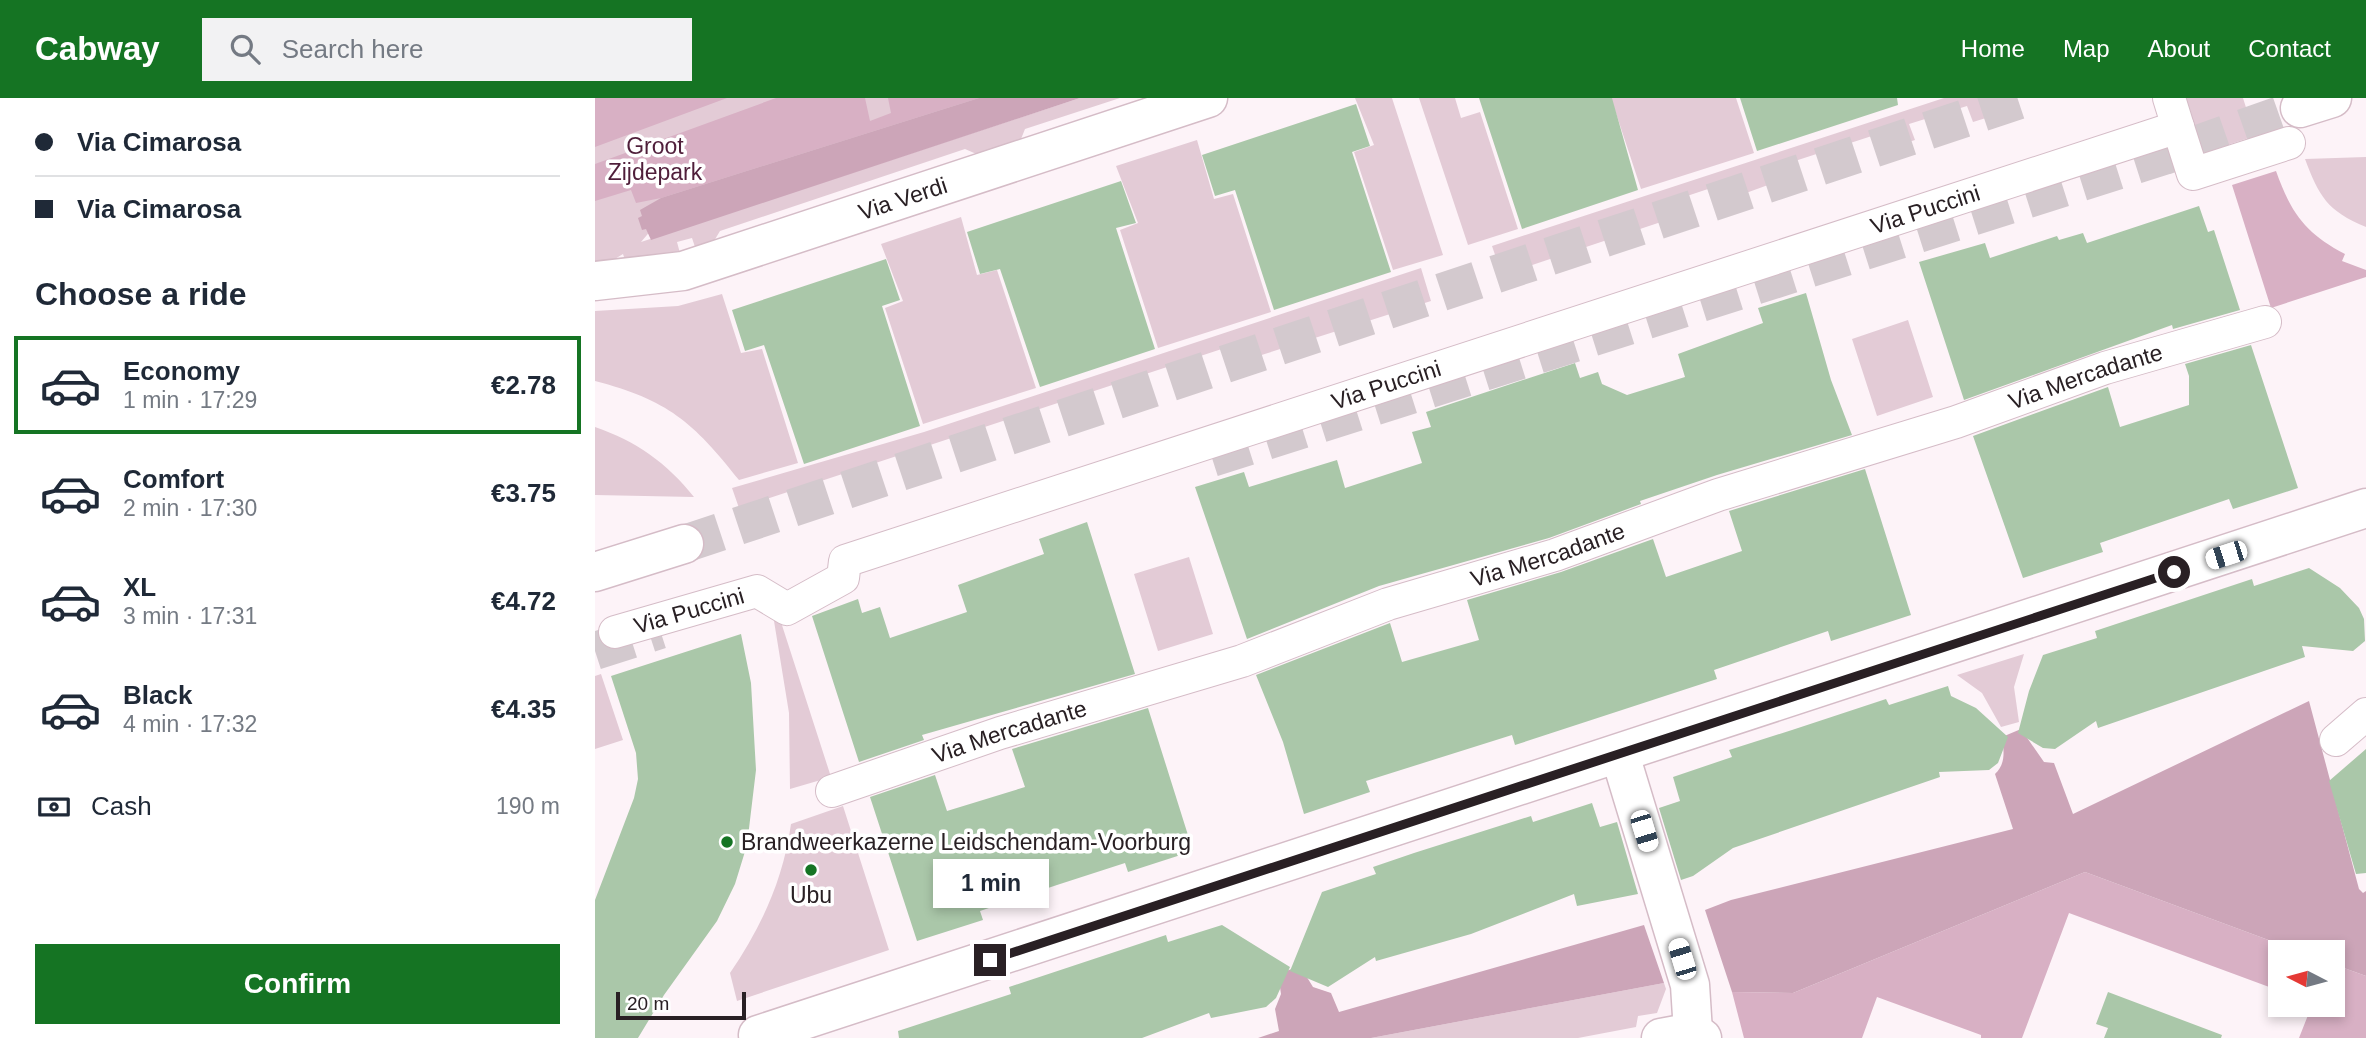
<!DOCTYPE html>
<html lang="en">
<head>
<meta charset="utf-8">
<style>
	:root { --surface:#fff; --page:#f2f2f3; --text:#1f2937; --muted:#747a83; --line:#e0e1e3; --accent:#157423 }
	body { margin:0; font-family:Helvetica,sans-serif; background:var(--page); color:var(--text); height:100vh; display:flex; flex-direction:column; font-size:26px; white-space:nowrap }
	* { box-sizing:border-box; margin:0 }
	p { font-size:23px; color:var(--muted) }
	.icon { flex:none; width:38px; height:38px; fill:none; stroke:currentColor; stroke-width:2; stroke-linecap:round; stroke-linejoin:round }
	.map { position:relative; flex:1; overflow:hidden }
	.details { display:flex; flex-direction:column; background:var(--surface); width:595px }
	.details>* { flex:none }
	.top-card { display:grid; align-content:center; height:154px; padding:0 35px; background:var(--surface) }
	.needle { width:46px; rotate:276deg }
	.controls { position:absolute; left:1673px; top:842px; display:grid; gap:14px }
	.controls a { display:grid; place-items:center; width:77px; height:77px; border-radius:0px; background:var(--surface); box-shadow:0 4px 10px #0003; font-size:35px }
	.scale { position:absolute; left:21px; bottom:18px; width:130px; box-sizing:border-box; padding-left:7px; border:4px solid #292024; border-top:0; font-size:19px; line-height:24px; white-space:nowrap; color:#292024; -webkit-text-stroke:5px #fff; paint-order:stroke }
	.end { position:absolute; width:32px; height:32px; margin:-16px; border:9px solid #292024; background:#fff; box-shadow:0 0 0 4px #fff }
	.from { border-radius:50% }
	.bubble { position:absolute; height:49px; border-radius:0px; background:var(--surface); box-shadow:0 4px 10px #0003; font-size:23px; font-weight:600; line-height:49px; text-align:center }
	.car { position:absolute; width:21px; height:42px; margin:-21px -10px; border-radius:9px; box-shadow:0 0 5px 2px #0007; background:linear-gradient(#fff 24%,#345 0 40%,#fff 0 76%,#345 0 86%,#fff 0) }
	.top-card b { display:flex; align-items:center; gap:24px; height:66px; font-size:26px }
	.top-card b+b { border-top:2px solid var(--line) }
	.top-card i { width:18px; height:18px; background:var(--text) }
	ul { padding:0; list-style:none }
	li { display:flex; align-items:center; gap:21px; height:98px; margin:0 14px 10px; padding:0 21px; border:4px solid transparent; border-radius:0px }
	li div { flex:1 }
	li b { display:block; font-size:26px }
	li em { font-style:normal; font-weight:600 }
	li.current { border-color:var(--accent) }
	li>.icon { width:63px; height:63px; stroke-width:1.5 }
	h2 { padding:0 35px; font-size:32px; line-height:84px }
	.pay { display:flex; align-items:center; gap:18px; height:77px; padding:0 35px; font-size:26px }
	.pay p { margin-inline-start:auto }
	.button { display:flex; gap:14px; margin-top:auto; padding:14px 35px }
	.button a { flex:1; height:80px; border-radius:0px; background:var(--accent); color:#fff; font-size:28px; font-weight:600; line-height:80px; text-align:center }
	header { display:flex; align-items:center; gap:42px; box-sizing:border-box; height:98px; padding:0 35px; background:var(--accent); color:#fff }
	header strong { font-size:33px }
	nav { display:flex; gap:38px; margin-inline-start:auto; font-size:24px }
	.search { width:490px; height:63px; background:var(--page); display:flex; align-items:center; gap:18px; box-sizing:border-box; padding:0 24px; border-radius:0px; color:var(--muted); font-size:26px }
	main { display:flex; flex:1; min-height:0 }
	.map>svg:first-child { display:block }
	.green { fill:#e3cbd6 }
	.forest { fill:#d8b0c4 }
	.water { fill:#cca5b8 }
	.building { fill:#aac7a9 }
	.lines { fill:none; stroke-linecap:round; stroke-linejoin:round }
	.primary-tunnel { stroke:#d3c9ce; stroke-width:38; stroke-dasharray:38 19; stroke-linecap:butt }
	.pedestrian-casing { stroke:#d5bcc7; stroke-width:34 }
	.minor-casing { stroke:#d5bcc7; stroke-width:41 }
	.primary-casing { stroke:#d5bcc7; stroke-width:41 }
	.pedestrian { stroke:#fff; stroke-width:32 }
	.minor { stroke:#fff; stroke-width:38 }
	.primary { stroke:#fff; stroke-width:38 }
	.route { stroke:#292024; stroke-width:9 }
	.poi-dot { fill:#157423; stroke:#fff; stroke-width:2.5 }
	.labels { text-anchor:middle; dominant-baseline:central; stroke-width:7; stroke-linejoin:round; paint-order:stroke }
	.park-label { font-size:23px; fill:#4f1e3a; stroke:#fff }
	.street-label { font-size:23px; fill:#292024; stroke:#fff }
	.poi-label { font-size:23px; fill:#292024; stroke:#fff; text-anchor:start }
</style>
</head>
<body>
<header>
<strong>Cabway</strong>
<div class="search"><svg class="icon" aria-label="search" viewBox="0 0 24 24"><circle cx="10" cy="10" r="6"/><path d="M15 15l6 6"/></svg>Search here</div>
<nav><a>Home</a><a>Map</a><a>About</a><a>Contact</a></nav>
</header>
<main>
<section class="details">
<div class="top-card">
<b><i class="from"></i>Via Cimarosa</b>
<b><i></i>Via Cimarosa</b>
</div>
<h2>Choose a ride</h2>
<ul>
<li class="current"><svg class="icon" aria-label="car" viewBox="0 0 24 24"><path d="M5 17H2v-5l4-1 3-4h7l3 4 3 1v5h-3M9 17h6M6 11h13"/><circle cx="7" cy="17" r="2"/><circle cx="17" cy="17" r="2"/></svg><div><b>Economy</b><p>1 min · 17:29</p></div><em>€2.78</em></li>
<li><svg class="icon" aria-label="car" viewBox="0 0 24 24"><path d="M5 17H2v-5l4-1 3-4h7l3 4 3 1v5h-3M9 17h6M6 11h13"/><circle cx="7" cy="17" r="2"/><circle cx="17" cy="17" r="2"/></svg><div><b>Comfort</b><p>2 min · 17:30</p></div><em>€3.75</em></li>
<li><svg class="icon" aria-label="car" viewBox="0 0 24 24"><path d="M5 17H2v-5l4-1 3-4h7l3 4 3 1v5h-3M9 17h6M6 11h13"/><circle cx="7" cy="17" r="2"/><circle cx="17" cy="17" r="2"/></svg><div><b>XL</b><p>3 min · 17:31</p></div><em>€4.72</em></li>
<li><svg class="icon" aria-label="car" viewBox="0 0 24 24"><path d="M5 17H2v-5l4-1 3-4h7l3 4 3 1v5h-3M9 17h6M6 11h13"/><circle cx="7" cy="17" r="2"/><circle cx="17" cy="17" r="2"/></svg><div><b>Black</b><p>4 min · 17:32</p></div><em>€4.35</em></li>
</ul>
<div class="pay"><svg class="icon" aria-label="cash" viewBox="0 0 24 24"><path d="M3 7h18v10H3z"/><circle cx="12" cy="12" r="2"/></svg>Cash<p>190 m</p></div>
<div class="button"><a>Confirm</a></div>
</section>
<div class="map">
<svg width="1771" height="940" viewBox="0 0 1771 940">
	<rect width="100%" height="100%" fill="#fdf3f8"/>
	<path class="green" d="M0,0H440L63,124L46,144L485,0H525L430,31L424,46L386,58L370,51L125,133L116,148L101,152L97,140L82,144L86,159L31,165L28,156L0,173Z
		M760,0H797L848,157L798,172L759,54L779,47Z
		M824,0H860L866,20L885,14L923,131L873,147Z
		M1016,0H1141L1159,55L1046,91Z
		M1349,0H1402L1407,15L1378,24L1372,8L1314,26L1320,42L1289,52L1283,36L1169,73L1173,87L1140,99L1134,84L1083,101L1087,117L907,177L897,148Z
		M1582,0H1648L1660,38L1601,57Z
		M602,42L619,101L638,96L676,214L563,250L525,132L543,125L521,68Z
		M1771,59V129C1732,113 1724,98 1710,61Z
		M366,119L382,177L402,172L441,290L328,326L290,210L308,203L286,146Z
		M826,170L836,203L657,260L651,243L144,410L137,390L329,334Z
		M127,196L146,255L167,251L203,365L144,382C98,324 73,302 0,283V213L83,208Z
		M1313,222L1338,299L1282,318L1257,241Z
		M0,329C41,343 72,365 99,399L0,397Z
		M594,459L618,536L563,553L539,476Z
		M185,521L236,679L195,691L194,615L179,523Z
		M1429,556L1419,589L1424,624L1406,629L1387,595L1362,577Z
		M6,576L28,642L0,651V578Z
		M248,708L294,852L142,903L135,875C167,828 188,782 196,726Z
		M1069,885L1071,891L1062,915L1043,918L1041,929L983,940H776Z"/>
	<path class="forest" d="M0,0H132L0,49Z
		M181,0H270L275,23L296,15L293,0H384L66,100L41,105L36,92L0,103V66Z
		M1681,73C1696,115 1710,135 1750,156L1747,163L1771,172V179L1676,210L1637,87Z
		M1490,774L1706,854H1685V893L1474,815L1427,940H1386V937L1282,899L1267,940H1149L1137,894L1198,895Z
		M1738,866L1771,878V940H1704L1717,907L1738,906Z"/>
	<path class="water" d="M384,0H485L56,142L51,131L47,132L43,120L47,118L45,112L66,100Z
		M1714,603L1764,791L1768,795L1771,793V878L1738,866V854H1706L1490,774L1198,895L1137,894L1110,812L1136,802L1418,731L1400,676C1411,666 1409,652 1407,639L1426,631L1449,664L1459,665L1478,716Z
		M1049,827L1069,885L776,940H663L684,933L680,911L686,896L683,876L705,868L718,889L736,895L744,914Z"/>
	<path class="building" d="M884,0H1017L1043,92L927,131Z
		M1145,0H1302L1303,7L1162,53Z
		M761,6L775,48L757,54L796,174L679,212L640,92L620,98L607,57Z
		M526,83L541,125L521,130L560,251L445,289L405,171L385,176L372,134Z
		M1604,108L1613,134L1619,132L1645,212L1578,231L1577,227L1369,302L1324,164L1390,145L1395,160L1462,138L1464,142L1488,135L1492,145Z
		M291,161L305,202L287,208L325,328L209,366L169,247L150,253L137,212Z
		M1211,195L1236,282L1257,337L1122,377L1045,403L1046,406L954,440L784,488L652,541L600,389L649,374L654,389L742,362L750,390L827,365L817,334L836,329L831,314L980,265L985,280L1003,274L1007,286L1032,297L1090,279L1083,256L1168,225L1163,210Z
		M1656,247L1703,390L1638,411L1634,401L1505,445L1508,454L1428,480L1378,338L1513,289L1525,329L1594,307V278L1590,266Z
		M1270,371L1316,517L1236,543L1233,533L1119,572L1122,581L920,647L917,637L771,683L775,694L709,716L688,644L661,577L795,525L807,564L884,542L872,502L966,474L1058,441L1071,479L1147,453L1134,413Z
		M492,424L540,576L327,637L329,642L264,664L217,518L263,501L267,515L285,509L295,540L372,514L363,487L449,456L444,441Z
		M1714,470L1745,490L1764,510L1769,521L1770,543L1758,553L1707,548L1710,559L1503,630L1501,623L1460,651L1448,650L1423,635L1434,593L1448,557L1502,540L1500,533L1657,481L1659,488Z
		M146,536L156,585L161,672L152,747L140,786L122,823L69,897L43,940H0V802L39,700L43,681L41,655L16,578Z
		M1353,588L1356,598L1381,610L1413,639L1403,665L1394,672L1344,674L1345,679L1138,750L1098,778L1086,782L1064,710L1085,703L1078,679L1137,659L1134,652L1197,632L1291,601L1294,607Z
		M553,610L598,753L533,774L530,765L462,787L385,813L388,822L322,843L275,699L340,677L352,713L430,689L417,651Z
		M1771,651V775L1761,776L1734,683Z
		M997,705L1005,729L1022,724L1043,796L982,808L979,796L876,836L781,863L780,859L733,889L695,873L727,794L781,776L778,769L819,755L936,718L938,724Z
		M627,827L695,869L681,900L671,909L616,920L614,915L547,940H304L303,933L416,896L414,889L571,837L573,844Z
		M1513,894L1627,937L1626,940H1509L1513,930L1501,926Z"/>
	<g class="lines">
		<path class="primary-tunnel" d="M617,360L1569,58L1705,10
			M89,446L1431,0
			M0,553L65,532"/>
		<defs>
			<g id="pedestrian">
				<path d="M1574,0L1583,29"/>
				<path id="s1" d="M20,534L162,493L192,511L248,480L250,463L1583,29L1598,76L1694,45"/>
				<path d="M1741,642L1771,616"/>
				<path id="s2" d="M237,693L405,635L647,563L793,506L960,457L1123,397L1361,324L1510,270L1670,224"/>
			</g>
			<g id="minor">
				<path id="s3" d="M0,183L88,173L613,0"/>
				<path d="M1025,657L1095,887L1098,934"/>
				<path d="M164,940L163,937L1771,410"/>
				<path d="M1066,940L1098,934L1107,940"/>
			</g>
			<path id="primary" d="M1705,10L1737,0
				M0,474L89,446"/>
		</defs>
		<use href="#pedestrian" class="pedestrian-casing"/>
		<use href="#minor" class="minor-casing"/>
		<use href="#primary" class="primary-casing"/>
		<use href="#pedestrian" class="pedestrian"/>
		<use href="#minor" class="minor"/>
		<use href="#primary" class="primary"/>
	</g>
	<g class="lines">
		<path class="route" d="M395,862L1579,474"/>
	</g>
	<g class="poi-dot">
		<circle cx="132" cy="744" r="7"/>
		<circle cx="216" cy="772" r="7"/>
	</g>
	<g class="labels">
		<g class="park-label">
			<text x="60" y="48">Groot<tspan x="60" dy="26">Zijdepark</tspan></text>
		</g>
		<g class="street-label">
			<text stroke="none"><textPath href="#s3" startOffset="320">Via Verdi</textPath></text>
			<text stroke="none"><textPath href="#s1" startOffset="1400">Via Puccini</textPath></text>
			<text stroke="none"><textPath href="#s2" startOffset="1321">Via Mercadante</textPath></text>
			<text stroke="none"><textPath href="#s1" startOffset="833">Via Puccini</textPath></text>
			<text stroke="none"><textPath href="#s2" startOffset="754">Via Mercadante</textPath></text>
			<text stroke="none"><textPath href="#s1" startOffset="77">Via Puccini</textPath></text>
			<text stroke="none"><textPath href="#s2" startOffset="187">Via Mercadante</textPath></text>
		</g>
		<g class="poi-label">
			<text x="146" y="744">Brandweerkazerne Leidschendam-Voorburg</text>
			<text x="216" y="797" text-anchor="middle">Ubu</text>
		</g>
	</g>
</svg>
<div class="controls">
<a><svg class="needle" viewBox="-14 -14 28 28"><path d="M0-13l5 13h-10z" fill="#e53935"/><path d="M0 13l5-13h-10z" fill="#747a83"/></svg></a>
</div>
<div class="scale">20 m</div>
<i class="end from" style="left:1579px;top:474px"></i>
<i class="end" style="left:395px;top:862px"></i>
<div class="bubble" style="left:338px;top:761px;width:116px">1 min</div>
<i class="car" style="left:1631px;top:457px;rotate:252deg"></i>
<i class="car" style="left:1049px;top:733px;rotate:163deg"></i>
<i class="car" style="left:1087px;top:861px;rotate:343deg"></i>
</div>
</main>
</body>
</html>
